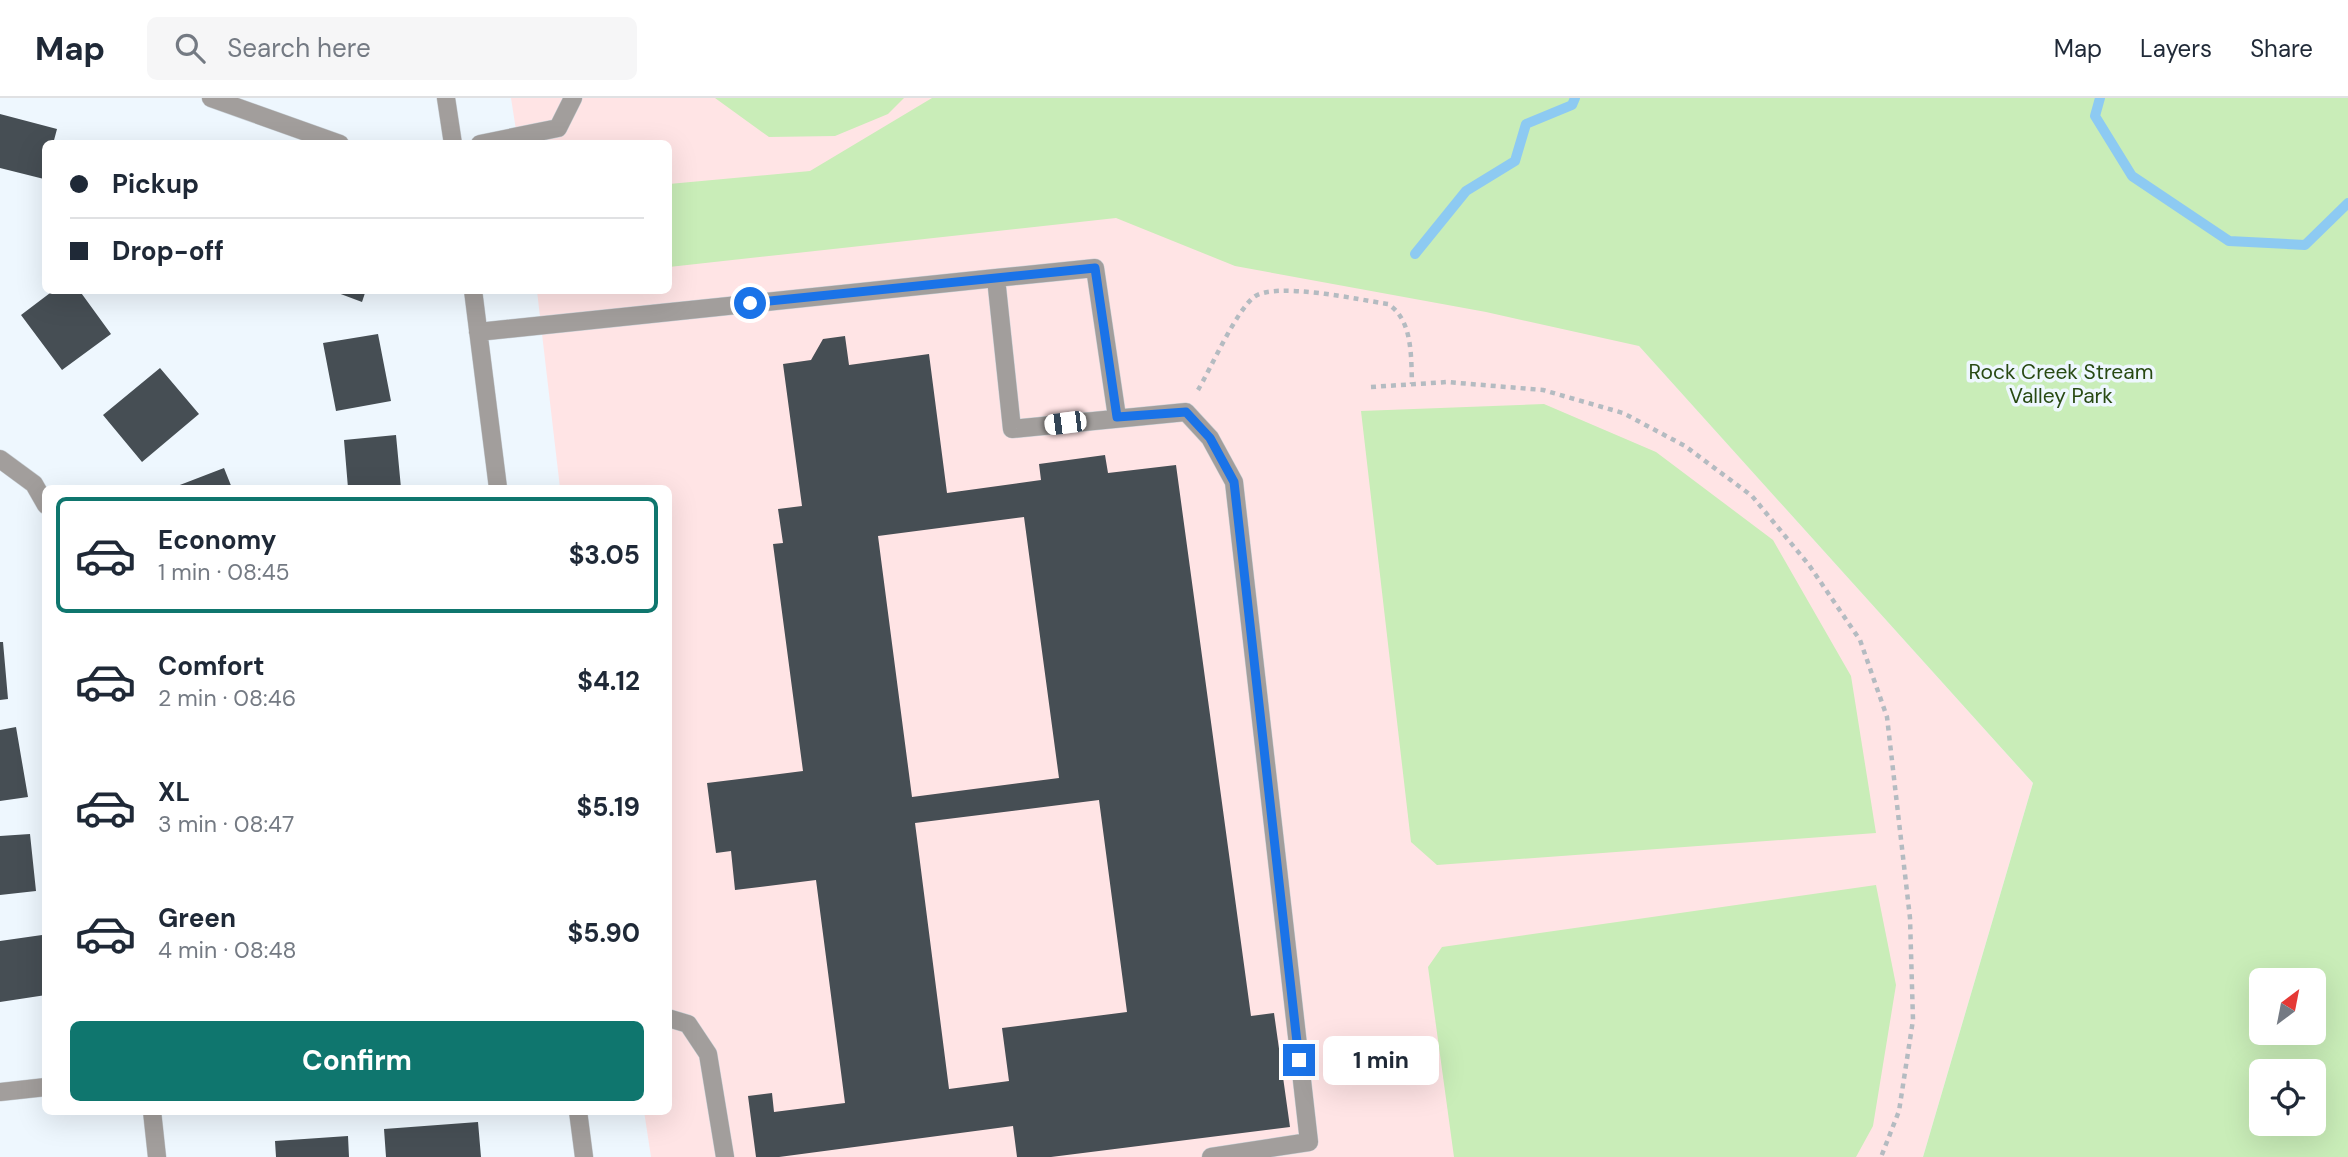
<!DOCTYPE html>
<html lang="en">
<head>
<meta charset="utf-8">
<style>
	:root { --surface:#fff; --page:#f6f6f7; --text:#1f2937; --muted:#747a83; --line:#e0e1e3; --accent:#0f766e }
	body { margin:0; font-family:"DM Sans",sans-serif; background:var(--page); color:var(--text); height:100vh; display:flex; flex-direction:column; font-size:26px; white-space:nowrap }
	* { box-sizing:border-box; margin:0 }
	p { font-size:23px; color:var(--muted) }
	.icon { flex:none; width:38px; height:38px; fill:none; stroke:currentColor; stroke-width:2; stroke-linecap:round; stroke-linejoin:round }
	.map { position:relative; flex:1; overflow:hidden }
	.side { position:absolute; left:42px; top:387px; width:630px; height:630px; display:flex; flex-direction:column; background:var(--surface); border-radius:10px; box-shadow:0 7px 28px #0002 }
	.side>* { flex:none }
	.top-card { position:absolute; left:42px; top:42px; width:630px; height:154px; border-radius:10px; box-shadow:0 7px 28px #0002; display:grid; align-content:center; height:154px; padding:0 28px; background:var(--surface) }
	.needle { width:46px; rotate:32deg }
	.tools { position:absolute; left:2249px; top:870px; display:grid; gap:14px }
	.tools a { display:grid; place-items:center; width:77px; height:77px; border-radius:10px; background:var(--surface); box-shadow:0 7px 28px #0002; font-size:35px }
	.end { position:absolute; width:32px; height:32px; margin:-16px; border:9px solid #1a73e8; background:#fff; box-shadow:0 0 0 4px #fff }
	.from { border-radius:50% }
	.bubble { position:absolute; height:49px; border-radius:10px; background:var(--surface); box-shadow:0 7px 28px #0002; font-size:23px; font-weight:700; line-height:49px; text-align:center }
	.car { position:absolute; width:21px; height:42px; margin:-21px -10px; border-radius:9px; box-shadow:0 0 5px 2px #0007; background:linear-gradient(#fff 24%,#345 0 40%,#fff 0 76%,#345 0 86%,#fff 0) }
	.top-card b { display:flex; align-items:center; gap:24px; height:66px; font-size:26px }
	.top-card b+b { border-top:2px solid var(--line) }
	.top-card i { width:18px; height:18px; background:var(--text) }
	ul { padding:12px 0 0; list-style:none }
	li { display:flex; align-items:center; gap:21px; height:116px; margin:0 14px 10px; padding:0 14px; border:4px solid transparent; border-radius:10px }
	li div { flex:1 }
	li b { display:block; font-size:26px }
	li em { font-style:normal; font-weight:700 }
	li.on { border-color:var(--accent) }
	li>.icon { width:63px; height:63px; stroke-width:1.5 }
	.action { display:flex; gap:14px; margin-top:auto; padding:14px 28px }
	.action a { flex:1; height:80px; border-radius:10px; background:var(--accent); color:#fff; font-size:28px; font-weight:700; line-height:80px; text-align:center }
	header { display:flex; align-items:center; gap:42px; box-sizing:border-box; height:98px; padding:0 35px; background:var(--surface); border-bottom:2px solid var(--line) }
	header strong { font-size:33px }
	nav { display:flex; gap:38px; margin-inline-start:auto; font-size:24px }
	.search { width:490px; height:63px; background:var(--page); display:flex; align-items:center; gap:18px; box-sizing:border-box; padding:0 24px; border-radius:10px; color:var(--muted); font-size:26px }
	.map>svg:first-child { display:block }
	.education { fill:#ffe4e5 }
	.green { fill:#c9edb8; fill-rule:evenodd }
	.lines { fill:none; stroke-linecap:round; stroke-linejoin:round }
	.stream { stroke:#8dcaf2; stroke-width:10 }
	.building { fill:#464e54; fill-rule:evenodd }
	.minor-casing { stroke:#c9d1d7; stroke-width:19 }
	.path { stroke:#b4bbc1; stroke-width:4.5; stroke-dasharray:5 5; stroke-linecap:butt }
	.minor { stroke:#a29e9c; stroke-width:18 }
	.route { stroke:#1a73e8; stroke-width:9 }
	.labels { text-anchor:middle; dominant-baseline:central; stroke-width:7; stroke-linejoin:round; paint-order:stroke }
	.park-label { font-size:21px; fill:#284a13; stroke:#eef7fe }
</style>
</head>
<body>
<header>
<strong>Map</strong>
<div class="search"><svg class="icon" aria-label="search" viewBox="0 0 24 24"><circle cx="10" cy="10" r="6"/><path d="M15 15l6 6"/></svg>Search here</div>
<nav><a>Map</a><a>Layers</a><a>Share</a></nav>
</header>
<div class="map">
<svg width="2348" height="1059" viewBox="0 0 2348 1059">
	<rect width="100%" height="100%" fill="#eef7fe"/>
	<path class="education" d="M511,0H1140L1476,67L2033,685L1923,1059H651L644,1013H668V390H560L537,193L668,192V46L518,45Z"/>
	<path class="green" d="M715,0H904L888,16L835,38L769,39Z
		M932,0H2348V1059H1923L2033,685L1639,248L1486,214L1235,168L1116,120L669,169V86L810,73ZM2314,882V934H2261V882ZM2314,973V1026H2261V973Z
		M1544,306L1656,354L1773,442L1851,578L1876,735L1437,767L1411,744L1361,313Z
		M1876,787L1896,887L1873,1028L1856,1059H1454L1428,869L1442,849Z"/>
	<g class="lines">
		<path class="stream" d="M2100,0L2095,18L2132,78L2229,143L2305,147L2348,105
			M1415,156L1466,93L1515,63L1526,26L1572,7L1575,0"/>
	</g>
	<path class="building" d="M0,16L57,31L53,46H46L44,81L0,70Z
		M54,192H79L111,236L62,272L21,217Z
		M330,192H366L362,204Z
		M378,236L391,303L336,313L323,245Z
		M845,238L849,267L929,256L947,395L1041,382L1039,366L1105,357L1108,375L1176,367L1251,918L1274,915L1290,1029L1051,1059H1017L1013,1028L779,1059H756L748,998L772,995L774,1014L845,1005L816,782L735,792L731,753L716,755L707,685L803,673L773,446L783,445L778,411L802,408L783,266L811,262L823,241ZM1024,419L1059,680L912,699L878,438ZM1099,702L1127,914L1002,930L1009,983L949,991L915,725Z
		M160,270L199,316L142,364L103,317Z
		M396,337L401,390H348L344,342Z
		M224,370L232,390H172Z
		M0,544H3L8,601L0,602Z
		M16,629L28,699L0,703V632Z
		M30,736L36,793L0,797V738Z
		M42,837L46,897L0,904V843Z
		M478,1024L481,1059H386L384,1031Z
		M348,1038L349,1059H276L275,1043Z"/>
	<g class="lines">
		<defs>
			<path id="minor" d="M211,0L340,46
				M446,0L453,46
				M480,46L558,30L573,0
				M473,192L498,390
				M478,234L996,180
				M1117,319L1095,170L996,180L1012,331L1186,314L1210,340L1234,384L1309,1044L1211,1059
				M0,361L34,386L46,407
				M668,920L688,926L708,956L725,1059
				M0,994L46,989
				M152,1013L157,1059
				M578,1013L584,1059"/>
		</defs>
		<use href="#minor" class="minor-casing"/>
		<path class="path" d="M1371,289L1447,284L1543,292L1623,315L1685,348L1752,398L1809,467L1860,542L1887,619L1910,820L1913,922L1899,1013L1881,1059
			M1198,292C1211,270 1236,213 1254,199C1275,183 1360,202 1388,206C1413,222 1411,259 1412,286"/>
		<use href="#minor" class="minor"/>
	</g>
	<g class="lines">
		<path class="route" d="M750,205L1095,170L1117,319L1186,314L1210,340L1234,384L1299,962"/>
	</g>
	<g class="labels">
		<g class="park-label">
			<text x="2061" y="274">Rock Creek Stream<tspan x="2061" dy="24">Valley Park</tspan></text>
		</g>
	</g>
</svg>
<div class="tools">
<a><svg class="needle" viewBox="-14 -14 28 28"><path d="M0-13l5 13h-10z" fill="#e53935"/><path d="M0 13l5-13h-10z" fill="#747a83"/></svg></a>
<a><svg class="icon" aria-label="locate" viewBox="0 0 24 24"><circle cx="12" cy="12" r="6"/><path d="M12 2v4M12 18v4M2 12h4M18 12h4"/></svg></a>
</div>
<i class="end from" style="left:750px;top:205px"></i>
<i class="end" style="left:1299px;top:962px"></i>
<div class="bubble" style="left:1323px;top:938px;width:116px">1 min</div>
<i class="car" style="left:1065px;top:325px;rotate:263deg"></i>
<div class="top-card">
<b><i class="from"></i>Pickup</b>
<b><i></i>Drop-off</b>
</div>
<section class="side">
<ul>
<li class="on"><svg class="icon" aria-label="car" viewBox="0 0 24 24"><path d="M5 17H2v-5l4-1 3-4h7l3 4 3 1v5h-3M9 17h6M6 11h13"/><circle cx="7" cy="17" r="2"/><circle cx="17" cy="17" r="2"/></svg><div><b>Economy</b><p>1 min · 08:45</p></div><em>$3.05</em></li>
<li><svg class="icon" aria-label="car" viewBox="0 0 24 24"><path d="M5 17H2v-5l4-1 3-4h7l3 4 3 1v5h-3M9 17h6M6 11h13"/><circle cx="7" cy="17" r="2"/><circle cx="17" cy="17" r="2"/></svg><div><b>Comfort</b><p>2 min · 08:46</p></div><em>$4.12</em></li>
<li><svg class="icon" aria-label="car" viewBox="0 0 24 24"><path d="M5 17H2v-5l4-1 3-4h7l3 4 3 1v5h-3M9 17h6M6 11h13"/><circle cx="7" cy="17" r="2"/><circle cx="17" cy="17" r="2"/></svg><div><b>XL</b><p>3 min · 08:47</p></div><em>$5.19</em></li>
<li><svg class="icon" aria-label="car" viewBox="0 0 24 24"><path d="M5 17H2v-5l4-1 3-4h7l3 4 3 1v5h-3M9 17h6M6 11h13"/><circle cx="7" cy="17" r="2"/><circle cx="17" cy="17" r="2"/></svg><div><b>Green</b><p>4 min · 08:48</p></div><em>$5.90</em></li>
</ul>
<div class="action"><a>Confirm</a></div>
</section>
</div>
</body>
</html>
